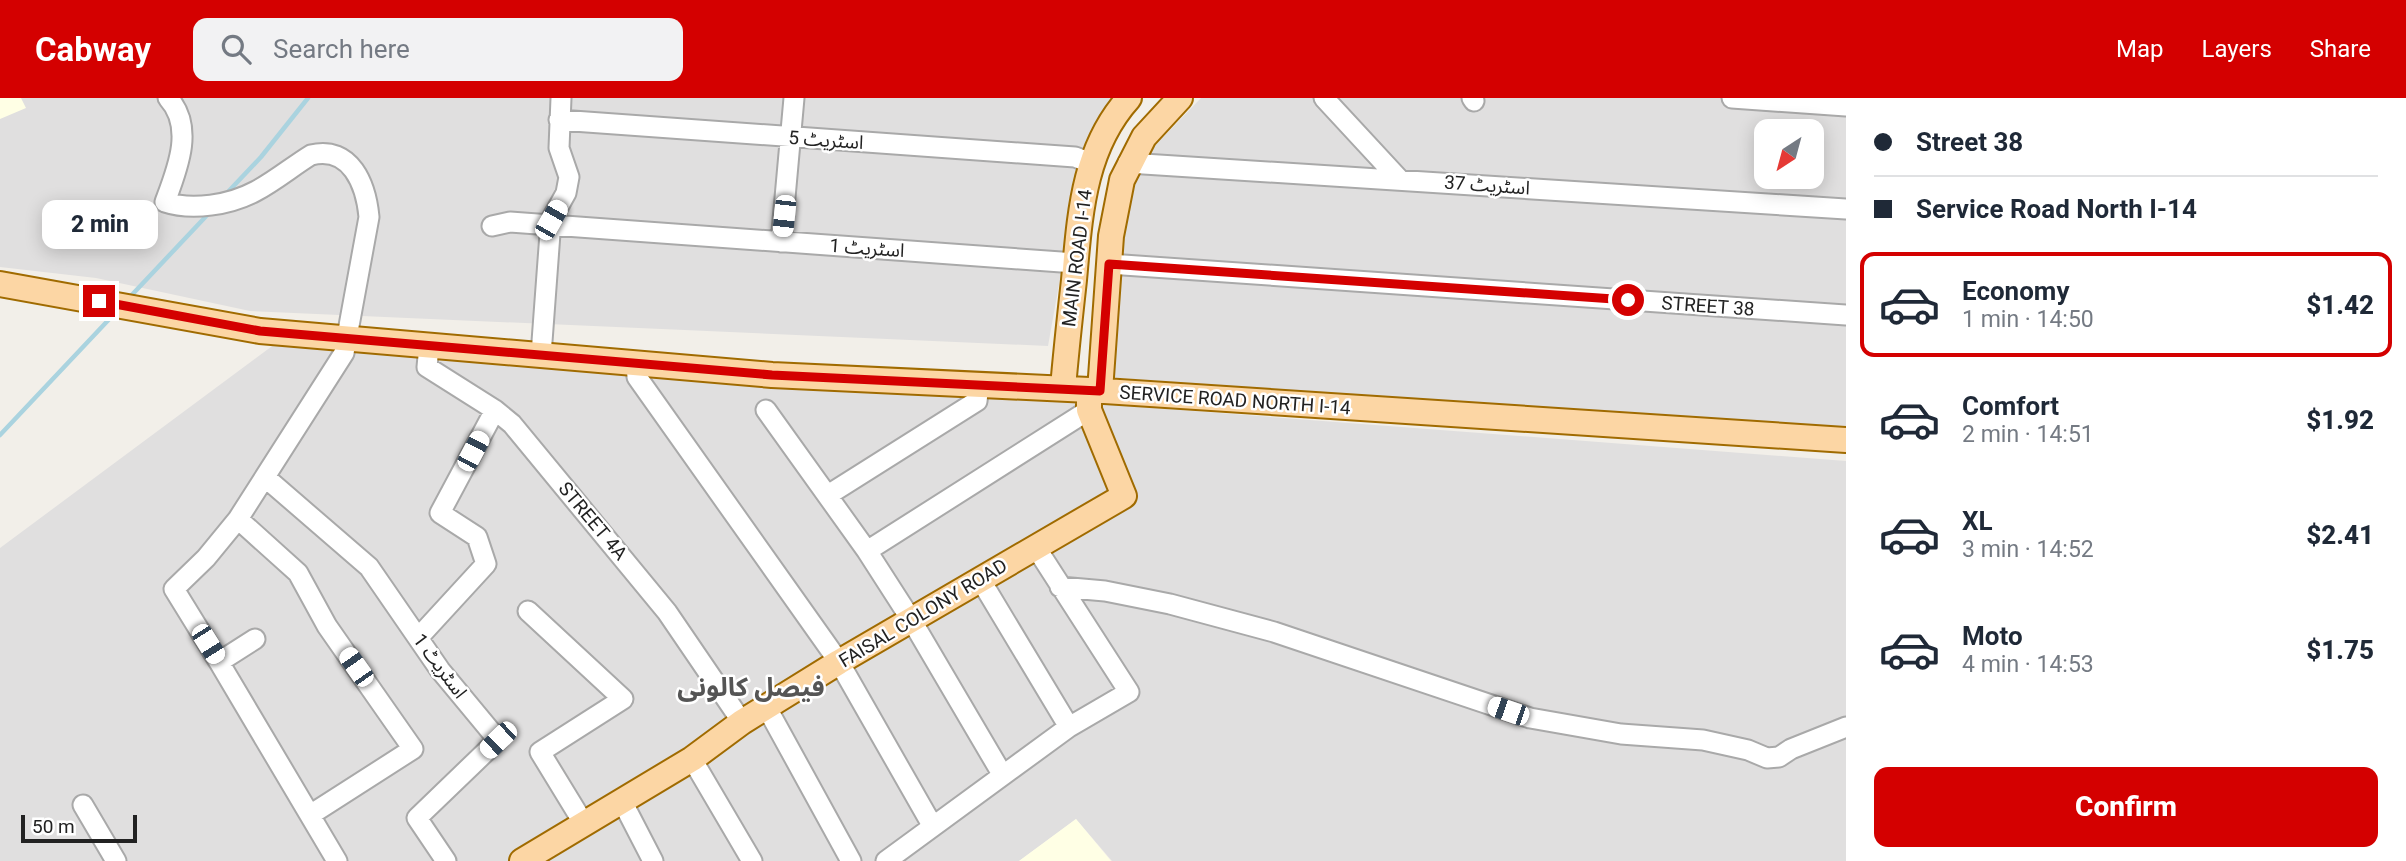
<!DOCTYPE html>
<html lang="en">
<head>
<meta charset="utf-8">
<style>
	:root { --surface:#fff; --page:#f2f2f3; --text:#1f2937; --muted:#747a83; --line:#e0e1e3; --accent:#d40000 }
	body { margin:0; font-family:Roboto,"Noto Sans Arabic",sans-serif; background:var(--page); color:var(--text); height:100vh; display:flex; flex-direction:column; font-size:26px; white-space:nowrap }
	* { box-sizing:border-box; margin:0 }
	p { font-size:23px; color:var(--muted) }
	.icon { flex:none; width:38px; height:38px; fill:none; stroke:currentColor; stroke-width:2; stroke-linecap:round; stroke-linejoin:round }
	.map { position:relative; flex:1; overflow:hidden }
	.panel { display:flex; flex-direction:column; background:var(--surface); width:560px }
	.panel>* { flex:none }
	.banner { display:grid; align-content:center; height:154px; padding:0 28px; background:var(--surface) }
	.needle { width:46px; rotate:216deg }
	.tools { position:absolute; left:1754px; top:21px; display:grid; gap:14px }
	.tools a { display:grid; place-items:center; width:70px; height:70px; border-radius:14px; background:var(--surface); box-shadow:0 4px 18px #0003; font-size:35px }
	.scale { position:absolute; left:21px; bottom:18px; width:116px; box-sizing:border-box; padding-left:7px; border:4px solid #222; border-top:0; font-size:19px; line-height:24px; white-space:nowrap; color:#222; -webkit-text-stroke:5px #fff; paint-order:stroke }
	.end { position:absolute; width:32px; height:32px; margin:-16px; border:9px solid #d40000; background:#fff; box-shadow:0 0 0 4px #fff }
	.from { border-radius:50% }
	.bubble { position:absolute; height:49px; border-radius:14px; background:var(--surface); box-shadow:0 4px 18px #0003; font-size:23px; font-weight:800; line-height:49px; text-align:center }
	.car { position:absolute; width:21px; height:42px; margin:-21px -10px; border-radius:9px; box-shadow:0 0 5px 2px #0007; background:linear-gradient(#fff 24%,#345 0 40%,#fff 0 76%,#345 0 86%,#fff 0) }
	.banner b { display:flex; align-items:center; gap:24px; height:66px; font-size:26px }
	.banner b+b { border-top:2px solid var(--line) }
	.banner i { width:18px; height:18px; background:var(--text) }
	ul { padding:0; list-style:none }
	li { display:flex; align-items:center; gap:21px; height:105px; margin:0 14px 10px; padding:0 14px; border:4px solid transparent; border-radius:14px }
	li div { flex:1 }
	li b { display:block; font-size:26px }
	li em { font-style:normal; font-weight:800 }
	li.current { border-color:var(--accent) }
	li>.icon { width:63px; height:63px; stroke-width:1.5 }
	.primary-button { display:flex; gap:14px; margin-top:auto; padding:14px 28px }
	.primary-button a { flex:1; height:80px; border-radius:14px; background:var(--accent); color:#fff; font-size:28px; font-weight:800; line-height:80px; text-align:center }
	header { display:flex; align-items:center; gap:42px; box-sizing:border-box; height:98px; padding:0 35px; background:var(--accent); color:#fff }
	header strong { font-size:33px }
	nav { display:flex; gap:38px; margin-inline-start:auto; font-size:24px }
	.search { width:490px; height:63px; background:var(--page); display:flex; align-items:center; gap:18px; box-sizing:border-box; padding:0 24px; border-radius:14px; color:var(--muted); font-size:26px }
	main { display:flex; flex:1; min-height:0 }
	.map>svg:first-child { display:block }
	.residential { fill:#e0dfdf; fill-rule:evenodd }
	.education { fill:#ffffe5 }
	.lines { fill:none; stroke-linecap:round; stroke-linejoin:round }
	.stream { stroke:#aad3df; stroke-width:4.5 }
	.minor-casing { stroke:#a9a9a9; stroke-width:23 }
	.major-casing { stroke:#a06b00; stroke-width:28 }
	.minor { stroke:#fff; stroke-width:19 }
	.major { stroke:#fcd6a4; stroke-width:24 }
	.route { stroke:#d40000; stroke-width:9 }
	.labels { text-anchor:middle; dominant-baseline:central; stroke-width:5; stroke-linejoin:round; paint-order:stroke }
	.street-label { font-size:19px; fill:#222; stroke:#fff }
	.district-label { font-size:26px; font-weight:bold; fill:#555; stroke:#fff }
</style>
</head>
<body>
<header>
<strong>Cabway</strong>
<div class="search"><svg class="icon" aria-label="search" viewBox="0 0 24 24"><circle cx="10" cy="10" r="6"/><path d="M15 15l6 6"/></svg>Search here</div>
<nav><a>Map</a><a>Layers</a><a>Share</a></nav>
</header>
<main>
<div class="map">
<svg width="1846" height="763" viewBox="0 0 1846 763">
	<rect width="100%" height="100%" fill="#f2efe9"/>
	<path class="residential" d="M0,0H1122L1082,58L1048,248L250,213L96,180L0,169Z
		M1201,0H1846V335L1094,278L1125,127L1142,61ZM1766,33H1811V79H1766Z
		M279,243L1846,363V763H1112L1076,721L1019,763H0V450Z"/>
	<path class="education" d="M0,0H21L26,10L0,21Z
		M1076,721L1111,763H1019Z"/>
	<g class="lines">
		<path class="stream" d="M226,96L261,59L308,0
			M128,201L211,113
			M0,337L115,215"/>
		<defs>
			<path id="minor" d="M168,0C195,29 177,72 165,104C192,113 230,107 256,93C275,83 293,68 311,57C351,47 366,87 369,119L344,255L238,421
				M1324,0L1399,81
				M1472,0L1474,3
				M1732,0L1846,8
				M559,22L1075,59L1091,65
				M1128,65L1846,111
				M492,128L510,124L1075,165
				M781,144L794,0
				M1109,166L1846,217
				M429,248L427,269L495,312L512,326L667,514L742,624
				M541,257L551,122L566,95L569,79L559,50L561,0
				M636,265L637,279L839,564L932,727
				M766,312L867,453L912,523L1002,676
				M266,380L369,469L440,572L498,642L417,720L446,763
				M828,397L977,303L979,287
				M867,453L1089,312
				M980,481L1069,629
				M1060,489L1105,493L1170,506L1274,534L1530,620L1621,636L1703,642L1748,652L1767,660L1779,659L1791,651L1846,629
				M528,513L623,601L540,654L584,726
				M418,540L486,466L477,439L440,415L495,312
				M255,541L219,564L337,763
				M219,564L174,491L206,460L238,421L298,475L327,528L413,651L310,717
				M767,610L851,763
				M692,661L752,763
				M622,703L653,763
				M83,707L116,763
				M886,763L1069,629L1129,594L1035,448"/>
			<path id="major" d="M0,186L260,233L772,277L1089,292L1846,342
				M1063,290C1066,254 1070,218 1074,182C1080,117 1083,51 1129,0
				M1100,293L1111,138L1122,82L1144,39L1180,0
				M522,763L692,661L742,624L839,564L1124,398L1089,312V292"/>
		</defs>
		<use href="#minor" class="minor-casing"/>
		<use href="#major" class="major-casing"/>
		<use href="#minor" class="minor"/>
		<use href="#major" class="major"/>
	</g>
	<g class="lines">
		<path class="route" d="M99,203L260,233L772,277L1100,293L1109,166L1628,202"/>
	</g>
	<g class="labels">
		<g class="street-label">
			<text transform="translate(826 42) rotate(4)">اسٹریٹ 5</text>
			<text transform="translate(1487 87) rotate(4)">اسٹریٹ 37</text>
			<text transform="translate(867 150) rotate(4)">اسٹریٹ 1</text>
			<text transform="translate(1077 160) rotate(-83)">MAIN ROAD I-14</text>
			<text transform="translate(1708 208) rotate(4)">STREET 38</text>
			<text transform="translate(1235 302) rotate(4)">SERVICE ROAD NORTH I-14</text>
			<text transform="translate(593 423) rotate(50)">STREET 4A</text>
			<text transform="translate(923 515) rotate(-31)">FAISAL COLONY ROAD</text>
			<text transform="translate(440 568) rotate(53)">اسٹریٹ 1</text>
		</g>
		<g class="district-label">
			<text x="751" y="589">فیصل کالونی</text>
		</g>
	</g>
</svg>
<div class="tools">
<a><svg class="needle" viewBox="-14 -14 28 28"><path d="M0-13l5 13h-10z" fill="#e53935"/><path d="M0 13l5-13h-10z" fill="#747a83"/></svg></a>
</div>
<div class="scale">50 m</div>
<i class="end from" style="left:1628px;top:202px"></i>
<i class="end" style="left:99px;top:203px"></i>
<div class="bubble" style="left:42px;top:102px;width:116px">2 min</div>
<i class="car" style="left:784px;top:118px;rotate:186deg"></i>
<i class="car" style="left:551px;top:122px;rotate:30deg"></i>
<i class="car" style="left:473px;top:353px;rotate:28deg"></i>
<i class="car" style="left:208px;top:546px;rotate:148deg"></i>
<i class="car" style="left:356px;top:569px;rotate:325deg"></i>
<i class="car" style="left:1508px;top:613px;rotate:289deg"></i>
<i class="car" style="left:498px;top:642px;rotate:226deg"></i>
</div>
<section class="panel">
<div class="banner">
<b><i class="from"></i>Street 38</b>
<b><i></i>Service Road North I-14</b>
</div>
<ul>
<li class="current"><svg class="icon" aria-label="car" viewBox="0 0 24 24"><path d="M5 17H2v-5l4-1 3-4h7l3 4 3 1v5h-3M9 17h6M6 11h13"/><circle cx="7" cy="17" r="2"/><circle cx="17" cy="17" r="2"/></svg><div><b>Economy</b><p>1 min · 14:50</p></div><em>$1.42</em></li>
<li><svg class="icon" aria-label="car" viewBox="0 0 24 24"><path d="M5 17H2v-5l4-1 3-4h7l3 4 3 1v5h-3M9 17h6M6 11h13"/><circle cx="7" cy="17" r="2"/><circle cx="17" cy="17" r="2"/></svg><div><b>Comfort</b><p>2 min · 14:51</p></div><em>$1.92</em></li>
<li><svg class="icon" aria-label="car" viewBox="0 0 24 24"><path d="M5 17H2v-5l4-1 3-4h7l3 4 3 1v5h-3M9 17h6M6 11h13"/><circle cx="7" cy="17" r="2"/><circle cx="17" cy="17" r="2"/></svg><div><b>XL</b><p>3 min · 14:52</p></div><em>$2.41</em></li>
<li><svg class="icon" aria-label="car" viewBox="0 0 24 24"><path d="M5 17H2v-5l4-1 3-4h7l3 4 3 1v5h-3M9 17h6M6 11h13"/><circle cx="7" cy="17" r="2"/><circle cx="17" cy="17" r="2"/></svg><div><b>Moto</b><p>4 min · 14:53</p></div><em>$1.75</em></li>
</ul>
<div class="primary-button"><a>Confirm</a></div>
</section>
</main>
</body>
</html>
